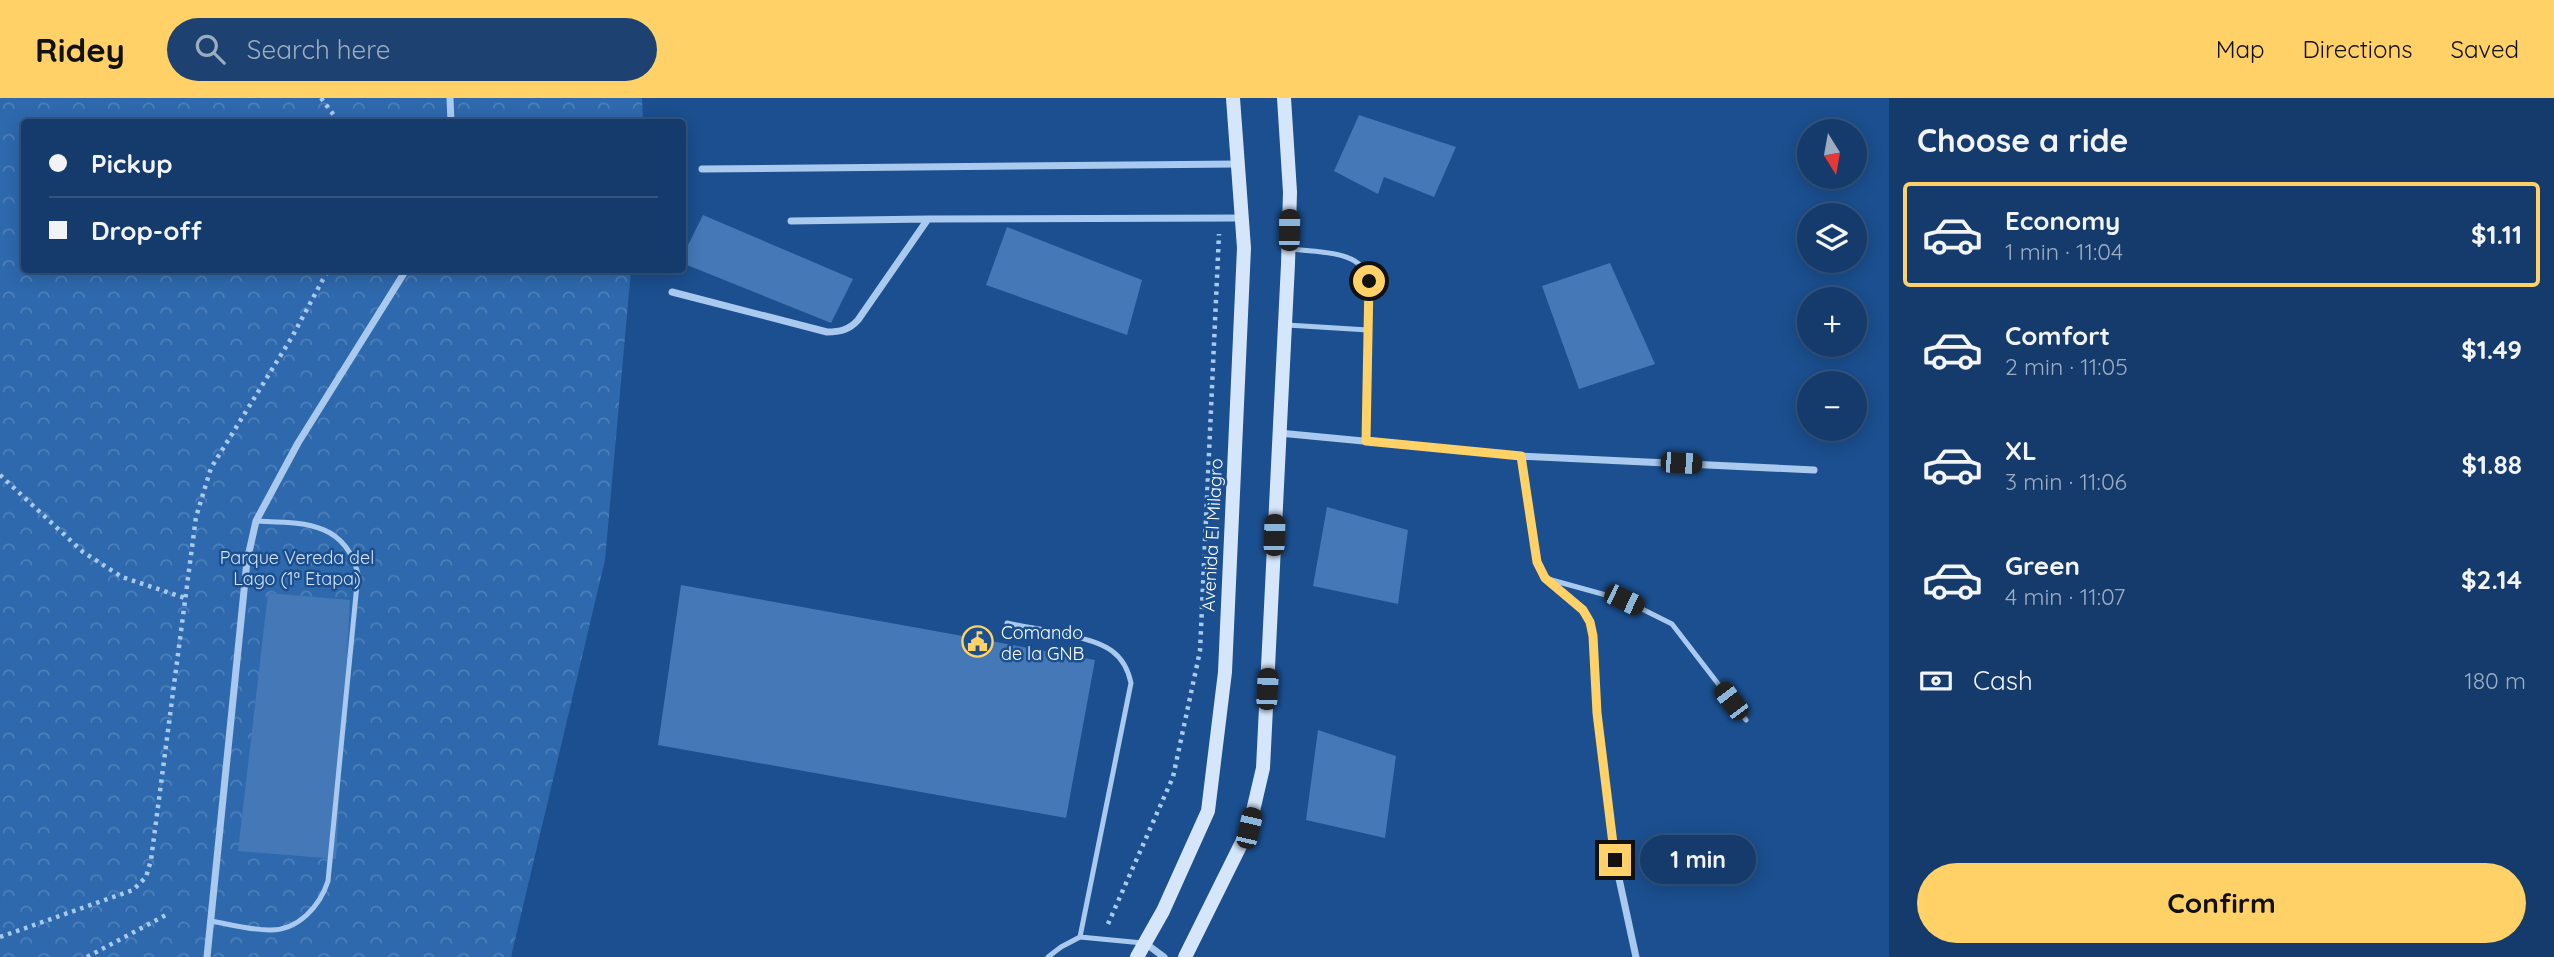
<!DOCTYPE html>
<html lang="en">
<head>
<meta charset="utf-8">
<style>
	:root { --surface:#143b6b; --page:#1d4271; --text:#f1f3f6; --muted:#9dadc1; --line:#33557e; --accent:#ffd166 }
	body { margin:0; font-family:Quicksand,sans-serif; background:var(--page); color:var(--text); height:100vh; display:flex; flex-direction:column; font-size:26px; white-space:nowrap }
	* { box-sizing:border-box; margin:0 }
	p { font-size:23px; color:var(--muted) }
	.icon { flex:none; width:38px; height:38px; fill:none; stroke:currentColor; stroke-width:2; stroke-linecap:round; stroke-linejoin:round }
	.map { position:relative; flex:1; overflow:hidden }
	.drawer { display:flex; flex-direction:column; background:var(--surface); width:665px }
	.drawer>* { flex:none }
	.banner { position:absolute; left:21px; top:21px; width:665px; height:154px; border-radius:7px; box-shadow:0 4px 18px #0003,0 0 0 2px var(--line); display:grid; align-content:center; height:154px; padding:0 28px; background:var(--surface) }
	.needle { width:46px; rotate:169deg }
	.tools { position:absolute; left:1797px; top:21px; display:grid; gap:14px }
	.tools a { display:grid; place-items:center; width:70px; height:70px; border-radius:50%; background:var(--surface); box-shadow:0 4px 18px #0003,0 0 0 2px var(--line); font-size:35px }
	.end { position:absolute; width:32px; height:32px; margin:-16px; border:9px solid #ffd166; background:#111; box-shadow:0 0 0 4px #111 }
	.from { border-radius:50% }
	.bubble { position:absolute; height:49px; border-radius:24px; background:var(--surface); box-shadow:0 4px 18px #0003,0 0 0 2px var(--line); font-size:23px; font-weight:700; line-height:49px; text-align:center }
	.car { position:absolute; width:21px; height:42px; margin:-21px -10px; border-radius:9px; box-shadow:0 0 5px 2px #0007; background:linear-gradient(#222 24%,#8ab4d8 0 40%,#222 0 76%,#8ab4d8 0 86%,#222 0) }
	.banner b { display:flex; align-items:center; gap:24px; height:66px; font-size:26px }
	.banner b+b { border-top:2px solid var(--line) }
	.banner i { width:18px; height:18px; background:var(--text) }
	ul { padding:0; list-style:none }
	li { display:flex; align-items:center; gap:21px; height:105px; margin:0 14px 10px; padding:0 14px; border:4px solid transparent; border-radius:7px }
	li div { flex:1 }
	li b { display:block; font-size:26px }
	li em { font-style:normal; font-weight:700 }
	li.active { border-color:var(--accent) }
	li>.icon { width:63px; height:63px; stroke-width:1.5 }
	h2 { padding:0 28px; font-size:32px; line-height:84px }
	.pay { display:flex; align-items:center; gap:18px; height:77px; padding:0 28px; font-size:26px }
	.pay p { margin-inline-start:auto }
	.action { display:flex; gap:14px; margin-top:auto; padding:14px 28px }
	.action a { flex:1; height:80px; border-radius:42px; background:var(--accent); color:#111; font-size:28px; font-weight:700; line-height:80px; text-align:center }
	header { display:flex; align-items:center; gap:42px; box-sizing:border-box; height:98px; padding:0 35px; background:var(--accent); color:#111 }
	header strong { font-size:33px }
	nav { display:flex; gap:38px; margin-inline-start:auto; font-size:24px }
	.search { width:490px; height:63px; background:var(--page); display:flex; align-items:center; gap:18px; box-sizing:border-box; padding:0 24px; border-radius:38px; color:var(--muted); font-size:26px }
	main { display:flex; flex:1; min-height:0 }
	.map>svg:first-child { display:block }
	.park { fill:url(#park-crowns) }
	.building { fill:#4478b7 }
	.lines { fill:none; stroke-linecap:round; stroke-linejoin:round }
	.path { stroke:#a9c9ee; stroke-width:4.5; stroke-dasharray:3.5 5; stroke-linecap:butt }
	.service { stroke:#a9c9ee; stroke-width:5 }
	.minor { stroke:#a9c9ee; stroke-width:7 }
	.secondary { stroke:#d6e6fa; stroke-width:14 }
	.route { stroke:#ffd166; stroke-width:9 }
	.labels { text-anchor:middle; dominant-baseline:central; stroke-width:5; stroke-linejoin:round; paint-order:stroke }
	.street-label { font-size:18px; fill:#fff; stroke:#1b4f8f }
	.park-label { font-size:18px; fill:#cfe3fa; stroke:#1b4f8f }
	.poi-label { font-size:18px; fill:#fff; stroke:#1b4f8f; text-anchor:start }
</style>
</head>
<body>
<header>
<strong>Ridey</strong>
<div class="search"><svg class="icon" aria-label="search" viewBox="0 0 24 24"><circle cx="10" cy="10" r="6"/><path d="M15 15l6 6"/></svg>Search here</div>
<nav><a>Map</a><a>Directions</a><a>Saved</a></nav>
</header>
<main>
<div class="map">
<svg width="1889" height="859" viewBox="0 0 1889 859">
	<defs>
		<pattern id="park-crowns" width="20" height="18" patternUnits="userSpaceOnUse" patternTransform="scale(1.75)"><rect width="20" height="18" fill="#2e69ad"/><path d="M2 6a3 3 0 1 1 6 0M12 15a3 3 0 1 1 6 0" fill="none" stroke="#4d80b9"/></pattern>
	</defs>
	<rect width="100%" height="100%" fill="#1b4f8f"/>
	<path class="park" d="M0,0H642L643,24H24V172H631L605,462L511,859H0Z"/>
	<path class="building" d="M1359,17L1456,49L1434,99L1384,79L1378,96L1334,73Z
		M703,117L853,181L831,225L682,165V159Z
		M1007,129L1142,182L1127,237L986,187Z
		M1610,165L1655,266L1579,291L1542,188Z
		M1327,409L1408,432L1398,506L1313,488Z
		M681,487L1095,562L1066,720L658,647Z
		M268,495L350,502L336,761L238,753Z
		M1318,632L1396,658L1385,740L1306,722Z"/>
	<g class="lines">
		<path class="path" d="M321,0L339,24
			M0,377L83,454L122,479L185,500
			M1108,826L1173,679L1200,553L1219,136
			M0,839L133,792L146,779L151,762L196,419L211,370L292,239L328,172
			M87,859L166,817"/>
		<path class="service" d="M1292,151C1317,155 1363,151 1369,183L1366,343
			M1287,227L1368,232
			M1548,481L1624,502L1672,526L1746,622
			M1007,525C1033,531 1093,538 1112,553C1123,561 1128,571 1131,585L1080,839
			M210,823C229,826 250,832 269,832C298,833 320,808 328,783L358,476C345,422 301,425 256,423
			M1048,859L1061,849L1080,839L1143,845"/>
		<path class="minor" d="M450,0L451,24
			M702,71L1237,66
			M791,123L928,121
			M672,194L827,234C840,234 849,232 858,222L928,121L1242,120
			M1279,335L1521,358L1814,372
			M1521,358L1537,465L1545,480L1582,512L1590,524L1593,539L1597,615L1615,762L1636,859
			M1145,845L1164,859
			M207,859L247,463L256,423L298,345L406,172"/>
		<path class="secondary" d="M1137,859L1163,813L1208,713L1225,574L1244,150L1233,0
			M1185,859L1249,730L1263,670L1288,166L1290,94L1284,0"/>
	</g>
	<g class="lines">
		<path class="route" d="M1369,183L1366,343L1521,358L1537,464L1545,480L1583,512L1590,524L1593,538L1597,615L1615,762"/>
	</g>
	<defs>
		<symbol id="civic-ring" viewBox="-11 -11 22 22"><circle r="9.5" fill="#1b4f8f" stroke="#ffd166" stroke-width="1.5"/><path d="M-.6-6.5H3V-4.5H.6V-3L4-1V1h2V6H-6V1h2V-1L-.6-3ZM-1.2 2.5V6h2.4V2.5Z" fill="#ffd166"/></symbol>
	</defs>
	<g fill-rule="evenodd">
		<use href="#civic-ring" x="960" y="526" width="35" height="35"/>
	</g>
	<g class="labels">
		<g class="street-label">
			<text transform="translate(1212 437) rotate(-87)">Avenida El Milagro</text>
		</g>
		<g class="park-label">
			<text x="297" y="459">Parque Vereda del<tspan x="297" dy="21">Lago (1ª Etapa)</tspan></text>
		</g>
		<g class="poi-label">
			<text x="1001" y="534">Comando<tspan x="1001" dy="21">de la GNB</tspan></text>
		</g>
	</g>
</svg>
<div class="tools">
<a><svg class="needle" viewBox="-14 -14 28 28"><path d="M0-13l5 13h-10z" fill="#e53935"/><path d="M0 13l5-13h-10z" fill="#9dadc1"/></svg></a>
<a><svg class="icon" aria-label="layers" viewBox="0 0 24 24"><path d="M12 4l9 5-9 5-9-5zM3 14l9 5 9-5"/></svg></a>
<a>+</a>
<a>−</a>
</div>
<i class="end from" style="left:1369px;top:183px"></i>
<i class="end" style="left:1615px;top:762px"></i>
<div class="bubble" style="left:1640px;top:737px;width:116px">1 min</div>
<i class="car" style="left:1289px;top:132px;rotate:1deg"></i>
<i class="car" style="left:1681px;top:365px;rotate:93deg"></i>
<i class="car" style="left:1274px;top:437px;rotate:2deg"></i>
<i class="car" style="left:1624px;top:502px;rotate:116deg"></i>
<i class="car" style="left:1267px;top:591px;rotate:3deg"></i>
<i class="car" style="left:1731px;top:603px;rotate:323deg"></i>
<i class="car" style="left:1249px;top:730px;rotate:13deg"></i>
<div class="banner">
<b><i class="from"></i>Pickup</b>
<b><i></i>Drop-off</b>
</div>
</div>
<section class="drawer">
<h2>Choose a ride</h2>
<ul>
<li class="active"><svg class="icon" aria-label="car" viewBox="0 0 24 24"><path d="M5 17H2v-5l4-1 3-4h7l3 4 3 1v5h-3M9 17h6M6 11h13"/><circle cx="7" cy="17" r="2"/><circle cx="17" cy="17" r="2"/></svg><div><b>Economy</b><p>1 min · 11:04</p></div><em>$1.11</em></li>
<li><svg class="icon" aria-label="car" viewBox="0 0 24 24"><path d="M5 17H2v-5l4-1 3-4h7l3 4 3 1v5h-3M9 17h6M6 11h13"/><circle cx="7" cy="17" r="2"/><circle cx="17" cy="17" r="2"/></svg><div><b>Comfort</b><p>2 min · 11:05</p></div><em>$1.49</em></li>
<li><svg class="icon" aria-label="car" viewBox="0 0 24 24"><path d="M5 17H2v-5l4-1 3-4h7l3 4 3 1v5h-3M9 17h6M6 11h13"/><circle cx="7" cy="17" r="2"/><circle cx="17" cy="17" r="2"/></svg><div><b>XL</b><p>3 min · 11:06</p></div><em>$1.88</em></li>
<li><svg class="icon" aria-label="car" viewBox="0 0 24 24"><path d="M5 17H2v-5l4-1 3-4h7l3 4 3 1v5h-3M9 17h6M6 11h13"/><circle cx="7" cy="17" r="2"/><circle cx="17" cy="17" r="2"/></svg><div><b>Green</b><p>4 min · 11:07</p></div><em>$2.14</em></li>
</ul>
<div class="pay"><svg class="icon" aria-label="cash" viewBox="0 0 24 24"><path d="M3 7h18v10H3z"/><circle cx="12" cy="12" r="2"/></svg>Cash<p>180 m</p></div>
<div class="action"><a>Confirm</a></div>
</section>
</main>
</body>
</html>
